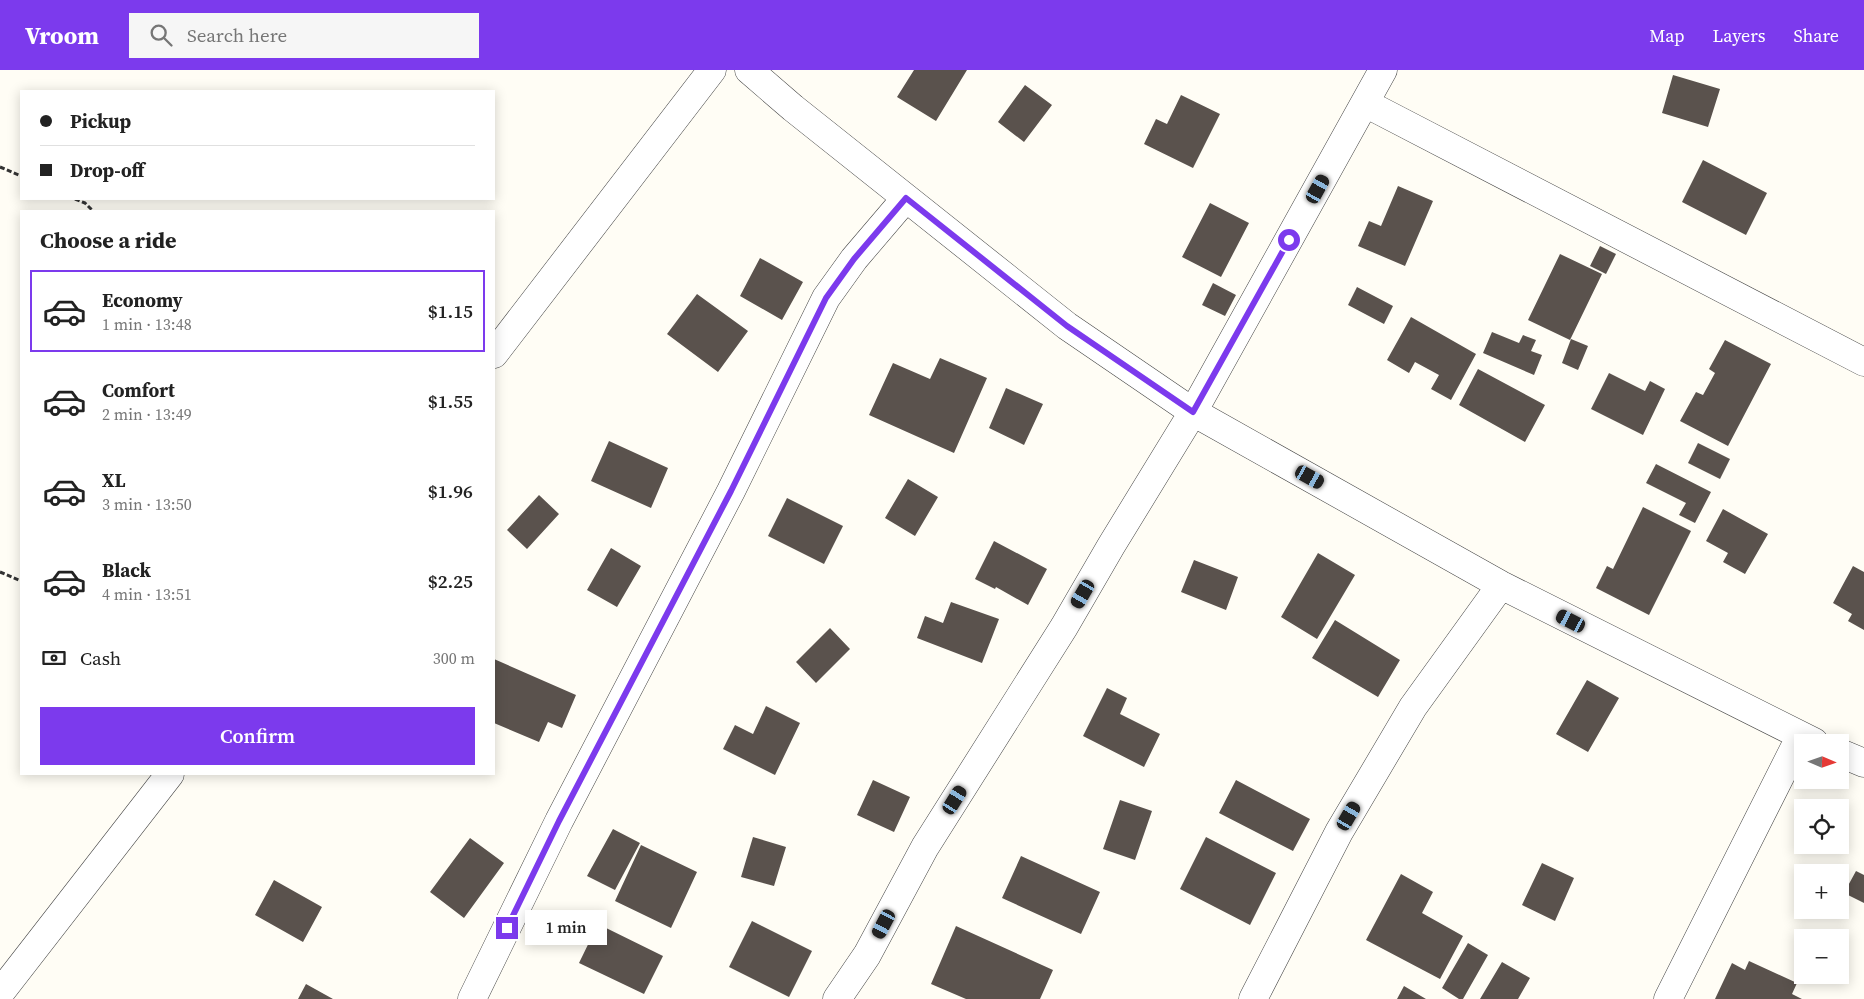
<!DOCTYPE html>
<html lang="en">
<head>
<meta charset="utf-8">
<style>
	:root { --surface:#fff; --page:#f6f6f6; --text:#222; --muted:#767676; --line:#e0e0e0; --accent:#7c3aed }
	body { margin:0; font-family:"Source Serif 4",serif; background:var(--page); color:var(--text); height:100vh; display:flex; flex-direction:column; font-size:19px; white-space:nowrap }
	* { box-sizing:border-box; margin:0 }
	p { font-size:16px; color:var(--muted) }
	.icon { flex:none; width:28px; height:28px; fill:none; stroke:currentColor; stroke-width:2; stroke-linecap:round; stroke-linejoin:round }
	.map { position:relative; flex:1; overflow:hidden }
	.details { position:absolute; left:20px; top:140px; width:475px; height:565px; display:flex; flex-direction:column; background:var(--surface); border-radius:0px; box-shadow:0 2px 12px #0003 }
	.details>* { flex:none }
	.hud { position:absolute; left:20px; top:20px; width:475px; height:110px; border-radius:0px; box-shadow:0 2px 12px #0003; display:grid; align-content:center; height:110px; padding:0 20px; background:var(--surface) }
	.needle { width:32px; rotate:92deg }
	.tools { position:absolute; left:1794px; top:664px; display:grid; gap:10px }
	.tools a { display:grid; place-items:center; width:55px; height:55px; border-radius:0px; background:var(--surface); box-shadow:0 2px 12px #0003; font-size:25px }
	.end { position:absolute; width:22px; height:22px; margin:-11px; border:6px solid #7c3aed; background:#fff; box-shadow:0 0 0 2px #fff }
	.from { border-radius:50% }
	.bubble { position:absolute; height:35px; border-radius:0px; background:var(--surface); box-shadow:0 2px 12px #0003; font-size:16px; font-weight:600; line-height:35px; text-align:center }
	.car { position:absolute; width:15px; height:30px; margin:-15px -8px; border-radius:6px; box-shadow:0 0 4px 1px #0007; background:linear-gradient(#222 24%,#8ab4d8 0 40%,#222 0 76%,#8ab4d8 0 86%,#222 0) }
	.hud b { display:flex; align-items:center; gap:18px; height:48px; font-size:19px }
	.hud b+b { border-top:1px solid var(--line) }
	.hud i { width:12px; height:12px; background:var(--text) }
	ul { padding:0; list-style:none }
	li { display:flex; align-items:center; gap:15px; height:82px; margin:0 10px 8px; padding:0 10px; border:2px solid transparent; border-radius:0px }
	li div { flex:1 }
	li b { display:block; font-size:19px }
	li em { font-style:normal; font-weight:600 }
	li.current { border-color:var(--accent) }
	li>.icon { width:45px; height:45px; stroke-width:1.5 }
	h2 { padding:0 20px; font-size:22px; line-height:60px }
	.pay { display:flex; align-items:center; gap:12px; height:55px; padding:0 20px; font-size:19px }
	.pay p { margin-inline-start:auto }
	.button { display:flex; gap:10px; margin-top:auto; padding:10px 20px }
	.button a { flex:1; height:58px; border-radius:0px; background:var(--accent); color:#fff; font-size:20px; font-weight:600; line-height:58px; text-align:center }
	header { display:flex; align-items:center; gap:30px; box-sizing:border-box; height:70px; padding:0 25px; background:var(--accent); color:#fff }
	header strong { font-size:24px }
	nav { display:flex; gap:28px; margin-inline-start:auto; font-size:18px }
	.search { width:350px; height:45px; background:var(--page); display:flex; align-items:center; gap:12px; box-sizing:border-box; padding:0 18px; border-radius:0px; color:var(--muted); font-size:19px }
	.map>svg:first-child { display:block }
	.building { fill:#5a524d }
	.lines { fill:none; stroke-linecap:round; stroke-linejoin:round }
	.street-casing { stroke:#444; stroke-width:29 }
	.path { stroke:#333; stroke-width:3; stroke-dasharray:5 2.5; stroke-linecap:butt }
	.street { stroke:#fff; stroke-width:28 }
	.route { stroke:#7c3aed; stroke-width:6 }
</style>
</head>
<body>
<header>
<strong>Vroom</strong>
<div class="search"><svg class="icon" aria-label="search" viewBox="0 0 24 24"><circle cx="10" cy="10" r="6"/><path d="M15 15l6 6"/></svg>Search here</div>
<nav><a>Map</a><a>Layers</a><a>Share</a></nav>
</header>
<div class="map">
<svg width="1864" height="929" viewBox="0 0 1864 929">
	<rect width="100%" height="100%" fill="#fffdf5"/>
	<path class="building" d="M914,0H967L936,51L897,27Z
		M1673,5L1720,19L1708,57L1662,43Z
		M1025,15L1052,35L1024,72L998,52Z
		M1181,25L1220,44L1193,98L1144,74L1156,49L1167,54Z
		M1703,90L1767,123L1746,165L1682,132Z
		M1398,116L1433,131L1405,196L1358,176L1369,151L1381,156Z
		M1210,133L1249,153L1221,207L1182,187Z
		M1600,176L1616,184L1606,204L1590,196Z
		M1560,184L1602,204L1570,270L1528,250Z
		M760,188L803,212L782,250L740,226Z
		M1213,213L1236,225L1225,246L1202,235Z
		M1357,217L1393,236L1384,254L1348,235Z
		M697,224L748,261L718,302L667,264Z
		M1411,247L1476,284L1451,330L1431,319L1439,305L1415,292L1409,303L1387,290Z
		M1492,262L1519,273L1523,265L1536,270L1531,281L1542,285L1534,305L1483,283Z
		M1571,269L1588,276L1578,300L1562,293Z
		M1725,270L1771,294L1728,376L1680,351L1696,322L1703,325L1715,303L1709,299Z
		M940,288L987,308L954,383L869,345L893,293L930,309Z
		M1478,299L1545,335L1525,372L1459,335Z
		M1609,303L1645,321L1650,311L1665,319L1643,365L1591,339Z
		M1006,318L1043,334L1024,375L989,358Z
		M609,371L668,398L651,438L591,411Z
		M1698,373L1730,389L1720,409L1688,393Z
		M1656,394L1711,422L1695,453L1679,445L1686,433L1646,413Z
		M908,409L938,427L915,466L885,448Z
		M539,425L559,444L527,479L507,460Z
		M787,428L843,456L824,494L768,466Z
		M1643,437L1691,461L1649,545L1596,518L1607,496L1613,499Z
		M1723,439L1768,464L1745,504L1723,492L1728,483L1706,471Z
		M994,471L1047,499L1028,535L996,517L995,519L975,509Z
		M611,478L641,496L617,537L587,520Z
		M1318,483L1355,505L1317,569L1281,547Z
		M1194,490L1238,507L1226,540L1181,522Z
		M1853,496L1864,502V560L1848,551L1852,544L1833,533Z
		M951,532L999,549L982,593L917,568L925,546L943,553Z
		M1335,550L1400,590L1378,627L1312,588Z
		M830,558L850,579L816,613L796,592Z
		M494,589L576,625L562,658L548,652L539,672L494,653Z
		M1587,610L1619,628L1588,682L1556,664Z
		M1107,618L1127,628L1120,644L1160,664L1144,697L1083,666Z
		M766,636L800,653L775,705L723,679L735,655L753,664Z
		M873,710L910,727L894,762L857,745Z
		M1236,710L1310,749L1293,781L1219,743Z
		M1120,730L1152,741L1135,790L1103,779Z
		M613,759L640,773L615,820L587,806Z
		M753,767L786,777L774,816L741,807Z
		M1206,767L1276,803L1250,855L1180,819Z
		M470,768L504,793L464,848L430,822Z
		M641,775L697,802L671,858L615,831Z
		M1021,786L1100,822L1081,864L1002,828Z
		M1542,793L1574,808L1555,851L1522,835Z
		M1856,801L1864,805V833L1844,823Z
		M1401,804L1433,822L1422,843L1463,866L1440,909L1366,870Z
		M274,810L322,837L303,872L255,845Z
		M752,851L812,881L789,927L729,897Z
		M598,854L663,886L644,924L579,893Z
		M956,856L1053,900L1040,929H966L931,914Z
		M1468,873L1488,885L1463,929H1459L1442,918Z
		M1749,891L1797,913L1792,924L1802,929H1715L1732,893L1745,900Z
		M1502,892L1530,908L1518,929H1480Z
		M306,914L333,929H298Z
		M1404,916L1426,929H1397Z"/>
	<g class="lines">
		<defs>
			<path id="street" d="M749,0L793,38L1067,256L1193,342L1501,515L1814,672
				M1365,33L1864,292
				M494,284L712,0
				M1840,683L1864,693
				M0,923L170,704
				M472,929L559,751L731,421L826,228L854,189L906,128
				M837,929L867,885L925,777L1064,557L1111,476L1193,342L1383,0
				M1253,929L1339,762L1413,637L1501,515
				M1668,929L1800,667"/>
		</defs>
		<use href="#street" class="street-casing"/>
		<path class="path" d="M0,97L21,106
			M75,129L85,133L93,141
			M0,502L21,511"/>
		<use href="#street" class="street"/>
	</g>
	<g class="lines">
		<path class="route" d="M507,858L559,751L731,421L826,228L854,189L906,128L1067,256L1193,342L1289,170"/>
	</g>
</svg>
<div class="tools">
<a><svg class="needle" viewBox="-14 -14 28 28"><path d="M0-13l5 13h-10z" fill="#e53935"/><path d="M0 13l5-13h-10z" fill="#767676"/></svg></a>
<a><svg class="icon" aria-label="locate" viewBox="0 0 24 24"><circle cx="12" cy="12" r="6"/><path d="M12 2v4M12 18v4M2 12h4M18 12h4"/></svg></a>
<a>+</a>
<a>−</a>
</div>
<i class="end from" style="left:1289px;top:170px"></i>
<i class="end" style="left:507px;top:858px"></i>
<div class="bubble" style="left:525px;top:840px;width:82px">1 min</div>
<i class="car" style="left:1318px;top:119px;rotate:29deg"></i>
<i class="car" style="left:1310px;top:407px;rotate:119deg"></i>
<i class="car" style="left:1083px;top:524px;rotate:210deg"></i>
<i class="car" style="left:1571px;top:551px;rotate:297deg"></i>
<i class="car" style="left:955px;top:730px;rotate:32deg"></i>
<i class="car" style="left:1349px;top:746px;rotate:30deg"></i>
<i class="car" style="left:884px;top:854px;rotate:208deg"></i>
<div class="hud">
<b><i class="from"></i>Pickup</b>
<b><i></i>Drop-off</b>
</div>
<section class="details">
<h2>Choose a ride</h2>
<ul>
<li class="current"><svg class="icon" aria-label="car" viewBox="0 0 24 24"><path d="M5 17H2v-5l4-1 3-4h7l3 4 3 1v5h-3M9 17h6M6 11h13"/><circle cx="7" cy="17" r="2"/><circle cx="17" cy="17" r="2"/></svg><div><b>Economy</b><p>1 min · 13:48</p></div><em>$1.15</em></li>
<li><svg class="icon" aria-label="car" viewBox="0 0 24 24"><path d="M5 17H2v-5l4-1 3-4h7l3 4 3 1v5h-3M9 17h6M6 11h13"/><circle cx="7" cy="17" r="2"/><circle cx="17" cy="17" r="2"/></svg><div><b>Comfort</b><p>2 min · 13:49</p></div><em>$1.55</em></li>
<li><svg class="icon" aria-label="car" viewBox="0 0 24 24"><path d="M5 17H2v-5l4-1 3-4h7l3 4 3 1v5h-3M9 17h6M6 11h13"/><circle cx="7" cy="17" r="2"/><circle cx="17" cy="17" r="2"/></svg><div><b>XL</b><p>3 min · 13:50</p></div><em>$1.96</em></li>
<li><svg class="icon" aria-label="car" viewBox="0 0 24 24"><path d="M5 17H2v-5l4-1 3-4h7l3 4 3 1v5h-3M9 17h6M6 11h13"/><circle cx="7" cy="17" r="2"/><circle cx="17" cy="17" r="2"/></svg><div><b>Black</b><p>4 min · 13:51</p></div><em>$2.25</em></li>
</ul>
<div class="pay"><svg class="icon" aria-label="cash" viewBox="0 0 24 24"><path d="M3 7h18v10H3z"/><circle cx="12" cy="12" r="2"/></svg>Cash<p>300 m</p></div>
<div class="button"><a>Confirm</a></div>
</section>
</div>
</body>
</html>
